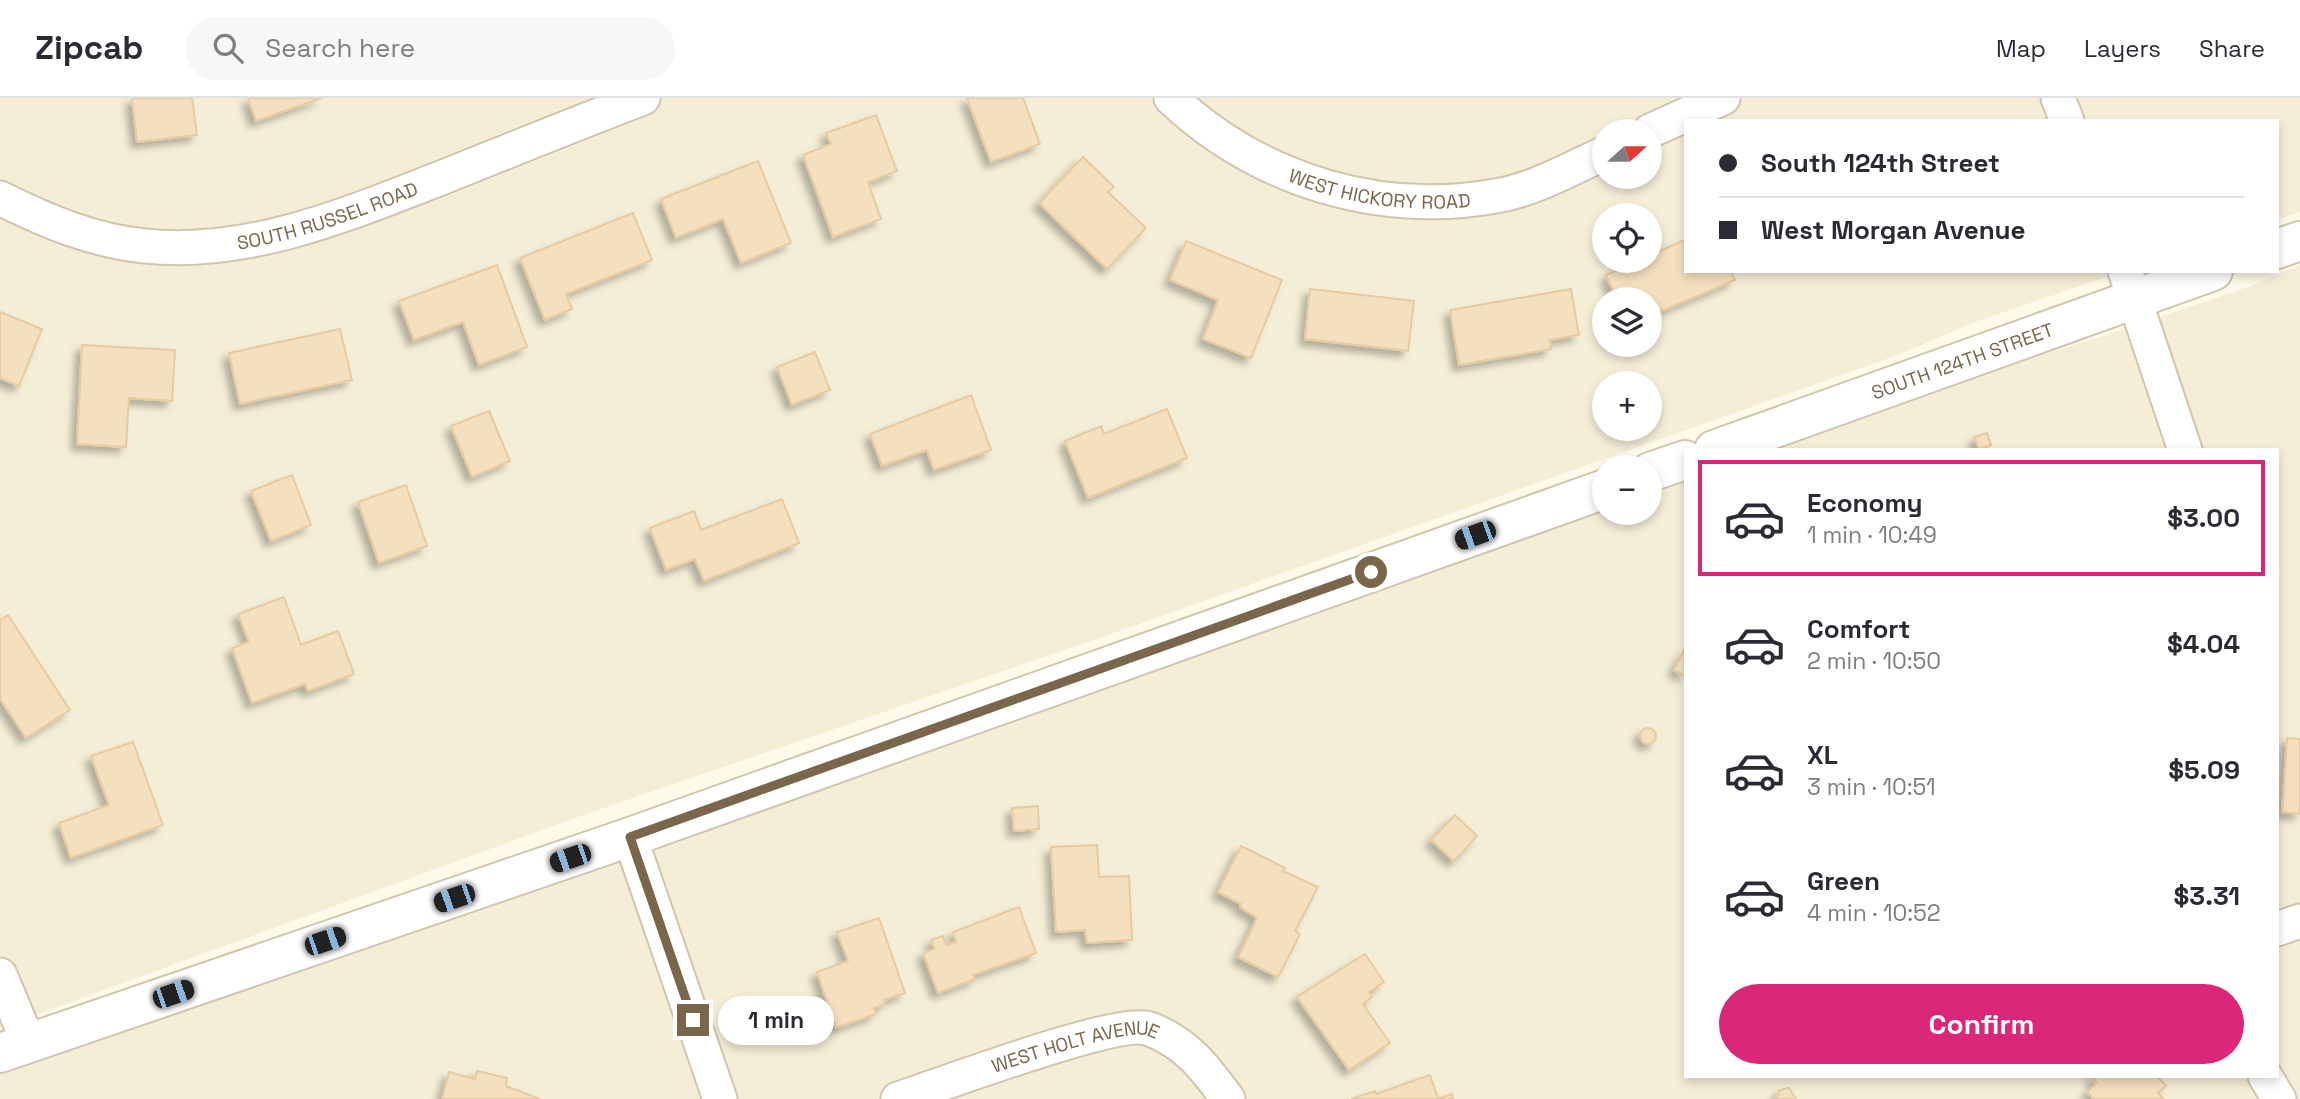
<!DOCTYPE html>
<html lang="en">
<head>
<meta charset="utf-8">
<style>
	:root { --surface:#fff; --page:#f7f7f7; --text:#2b2b33; --muted:#7c7c81; --line:#e1e1e2; --accent:#db2777 }
	body { margin:0; font-family:"Space Grotesk",sans-serif; background:var(--page); color:var(--text); height:100vh; display:flex; flex-direction:column; font-size:26px; white-space:nowrap }
	* { box-sizing:border-box; margin:0 }
	p { font-size:23px; color:var(--muted) }
	.icon { flex:none; width:38px; height:38px; fill:none; stroke:currentColor; stroke-width:2; stroke-linecap:round; stroke-linejoin:round }
	.map { position:relative; flex:1; overflow:hidden }
	.drawer { position:absolute; left:1684px; top:350px; width:595px; height:630px; display:flex; flex-direction:column; background:var(--surface); border-radius:0px; box-shadow:0 4px 10px #0003 }
	.drawer>* { flex:none }
	.banner { position:absolute; left:1684px; top:21px; width:595px; height:154px; border-radius:0px; box-shadow:0 4px 10px #0003; display:grid; align-content:center; height:154px; padding:0 35px; background:var(--surface) }
	.needle { width:46px; rotate:69deg }
	.tools { position:absolute; left:1592px; top:21px; display:grid; gap:14px }
	.tools a { display:grid; place-items:center; width:70px; height:70px; border-radius:50%; background:var(--surface); box-shadow:0 4px 10px #0003; font-size:35px }
	.end { position:absolute; width:32px; height:32px; margin:-16px; border:9px solid #7a664b; background:#fff; box-shadow:0 0 0 4px #fff }
	.from { border-radius:50% }
	.bubble { position:absolute; height:49px; border-radius:24px; background:var(--surface); box-shadow:0 4px 10px #0003; font-size:23px; font-weight:700; line-height:49px; text-align:center }
	.car { position:absolute; width:21px; height:42px; margin:-21px -10px; border-radius:9px; box-shadow:0 0 5px 2px #0007; background:linear-gradient(#222 24%,#8ab4d8 0 40%,#222 0 76%,#8ab4d8 0 86%,#222 0) }
	.banner b { display:flex; align-items:center; gap:24px; height:66px; font-size:26px }
	.banner b+b { border-top:2px solid var(--line) }
	.banner i { width:18px; height:18px; background:var(--text) }
	ul { padding:12px 0 0; list-style:none }
	li { display:flex; align-items:center; gap:21px; height:116px; margin:0 14px 10px; padding:0 21px; border:4px solid transparent; border-radius:0px }
	li div { flex:1 }
	li b { display:block; font-size:26px }
	li em { font-style:normal; font-weight:700 }
	li.on { border-color:var(--accent) }
	li>.icon { width:63px; height:63px; stroke-width:1.5 }
	.cta { display:flex; gap:14px; margin-top:auto; padding:14px 35px }
	.cta a { flex:1; height:80px; border-radius:42px; background:var(--accent); color:#fff; font-size:28px; font-weight:700; line-height:80px; text-align:center }
	header { display:flex; align-items:center; gap:42px; box-sizing:border-box; height:98px; padding:0 35px; background:var(--surface); border-bottom:2px solid var(--line) }
	header strong { font-size:33px }
	nav { display:flex; gap:38px; margin-inline-start:auto; font-size:24px }
	.search { width:490px; height:63px; background:var(--page); display:flex; align-items:center; gap:18px; box-sizing:border-box; padding:0 24px; border-radius:38px; color:var(--muted); font-size:26px }
	.map>svg:first-child { display:block }
	.residential { fill:#f5eed7; fill-rule:evenodd }
	.building { fill:#f4e0bf; stroke:#e7ca9f; stroke-width:2; filter:url(#shadow) }
	.lines { fill:none; stroke-linecap:round; stroke-linejoin:round }
	.minor-casing { stroke:#d1c5ad; stroke-width:37 }
	.tertiary-casing { stroke:#d1c5ad; stroke-width:42 }
	.minor { stroke:#fff; stroke-width:33 }
	.tertiary { stroke:#fff; stroke-width:38 }
	.route { stroke:#7a664b; stroke-width:9 }
	.labels { text-anchor:middle; dominant-baseline:central; stroke-width:5; stroke-linejoin:round; paint-order:stroke }
	.street-label { font-size:19px; fill:#7a664b; stroke:#fffcf0 }
</style>
</head>
<body>
<header>
<strong>Zipcab</strong>
<div class="search"><svg class="icon" aria-label="search" viewBox="0 0 24 24"><circle cx="10" cy="10" r="6"/><path d="M15 15l6 6"/></svg>Search here</div>
<nav><a>Map</a><a>Layers</a><a>Share</a></nav>
</header>
<div class="map">
<svg width="2300" height="1001" viewBox="0 0 2300 1001">
	<defs>
		<filter id="shadow"><feDropShadow dx="-6" dy="6" stdDeviation="3.5" flood-color="#0004"/></filter>
	</defs>
	<rect width="100%" height="100%" fill="#fdfae9"/>
	<path class="residential" d="M0,0H2300V114L2277,122V23H1685V173H2124L1975,224L1898,257L1108,537L575,720L0,930ZM1605,33H1650V79H1605ZM1605,117H1650V163H1605ZM1605,201H1650V247H1605ZM1605,285H1650V331H1605Z
		M2300,167V1001H0V971L1605,405V415H1650V389L1685,377V978H2277V352H1758L1985,273L2094,241L2251,188Z"/>
	<path class="building" d="M132,0H192L197,37L137,44Z
		M248,0H322L256,23Z
		M967,0H1023L1040,46L991,64Z
		M876,17L897,73L868,84L881,121L833,139L803,57L831,46L826,35Z
		M1083,59L1114,89L1108,94L1146,130L1107,171L1039,105Z
		M758,63L791,145L741,165L723,121L676,140L661,101Z
		M633,115L652,162L566,196L572,211L545,222L520,160Z
		M1685,142V173H1731L1735,182L1650,218V201H1617L1606,177L1638,163H1650V157Z
		M1186,143L1282,182L1251,260L1203,241L1218,202L1170,182Z
		M497,167L527,249L479,267L463,224L414,242L399,203Z
		M1310,191L1414,203L1408,253L1305,241Z
		M1571,191L1579,237L1550,242L1551,251L1459,267L1450,212Z
		M0,214L42,231L19,288L0,280Z
		M340,231L352,282L240,306L229,255Z
		M82,247L175,252L172,303L129,300L126,349L77,346Z
		M815,254L830,292L792,307L777,269Z
		M971,297L991,352L934,372L927,352L882,368L870,336Z
		M1167,311L1187,360L1088,400L1065,343L1101,328L1104,336Z
		M489,313L510,363L472,379L451,328Z
		M1987,335L1991,347L1979,352L1975,339Z
		M292,377L311,427L271,443L251,393Z
		M406,387L427,448L379,465L358,404Z
		M782,401L799,445L704,483L695,461L666,472L650,430L694,413L701,432Z
		M284,499L301,547L338,533L354,576L308,593L305,586L252,605L232,550L249,544L238,516Z
		M8,517L70,612L26,640L0,601V522Z
		M1685,550V578L1674,572Z
		M1640 638a8 8 0 1 1 16 0a8 8 0 1 1-16 0Z
		M2287,640L2300,641V716L2282,714Z
		M133,644L163,727L71,760L59,725L109,707L91,658Z
		M1038,708L1039,731L1014,733L1012,710Z
		M1455,717L1477,738L1454,763L1431,742Z
		M1097,747L1099,779L1129,778L1132,842L1087,845L1085,832L1056,834L1051,749Z
		M1241,748L1285,770L1283,773L1318,789L1295,833L1300,836L1278,879L1238,859L1257,820L1240,809L1241,806L1218,794Z
		M1019,809L1036,855L973,877L975,881L938,895L923,855L935,851L931,842L943,838L946,847L956,844L953,834Z
		M879,820L905,895L884,902L885,906L874,910L876,916L836,930L817,874L848,863L837,834Z
		M1365,856L1384,884L1369,894L1372,899L1363,906L1390,945L1349,972L1297,899Z
		M477,973L507,980L506,988L540,1001H442L449,974L475,981Z
		M1430,977L1438,1001L1452,996L1453,1001H1351L1375,993L1376,996Z
		M2091,978H2157L2166,988L2158,995L2164,1001H2094L2087,994L2097,985Z
		M1789,990L1796,1001H1776L1780,992Z"/>
	<g class="lines">
		<defs>
			<g id="minor">
				<path id="s1" d="M1171,0C1259,83 1382,120 1501,97C1537,90 1572,70 1605,55"/>
				<path d="M2058,0L2067,23"/>
				<path d="M1650,33L1723,0"/>
				<path id="s2" d="M0,100C46,123 93,143 145,148C249,159 351,115 446,78C511,52 577,25 643,0"/>
				<path d="M2125,173L2185,352"/>
				<path d="M630,739L720,1001"/>
				<path d="M2277,831L2300,823"/>
				<path d="M0,877L26,939L20,948"/>
				<path d="M2265,978L2279,1001"/>
				<path id="s3" d="M898,1001C938,988 1120,919 1150,931C1188,946 1205,970 1228,1001"/>
			</g>
			<g id="tertiary">
				<path d="M2277,151L2300,143"/>
				<path id="s4" d="M1714,352L2213,173"/>
				<path d="M1650,374L1685,362"/>
				<path d="M0,955L630,739L1605,391"/>
			</g>
		</defs>
		<use href="#minor" class="minor-casing"/>
		<use href="#tertiary" class="tertiary-casing"/>
		<use href="#minor" class="minor"/>
		<use href="#tertiary" class="tertiary"/>
	</g>
	<g class="lines">
		<path class="route" d="M693,922L630,739L1371,474"/>
	</g>
	<g class="labels">
		<g class="street-label">
			<text stroke="none"><textPath href="#s1" startOffset="234">WEST HICKORY ROAD</textPath></text>
			<text stroke="none"><textPath href="#s2" startOffset="340">SOUTH RUSSEL ROAD</textPath></text>
			<text stroke="none"><textPath href="#s4" startOffset="264">SOUTH 124TH STREET</textPath></text>
			<text stroke="none"><textPath href="#s3" startOffset="186">WEST HOLT AVENUE</textPath></text>
		</g>
	</g>
</svg>
<div class="tools">
<a><svg class="needle" viewBox="-14 -14 28 28"><path d="M0-13l5 13h-10z" fill="#e53935"/><path d="M0 13l5-13h-10z" fill="#7c7c81"/></svg></a>
<a><svg class="icon" aria-label="locate" viewBox="0 0 24 24"><circle cx="12" cy="12" r="6"/><path d="M12 2v4M12 18v4M2 12h4M18 12h4"/></svg></a>
<a><svg class="icon" aria-label="layers" viewBox="0 0 24 24"><path d="M12 4l9 5-9 5-9-5zM3 14l9 5 9-5"/></svg></a>
<a>+</a>
<a>−</a>
</div>
<i class="end from" style="left:1371px;top:474px"></i>
<i class="end" style="left:693px;top:922px"></i>
<div class="bubble" style="left:718px;top:898px;width:116px">1 min</div>
<i class="car" style="left:1475px;top:437px;rotate:250deg"></i>
<i class="car" style="left:570px;top:760px;rotate:251deg"></i>
<i class="car" style="left:454px;top:800px;rotate:251deg"></i>
<i class="car" style="left:325px;top:843px;rotate:71deg"></i>
<i class="car" style="left:173px;top:896px;rotate:71deg"></i>
<div class="banner">
<b><i class="from"></i>South 124th Street</b>
<b><i></i>West Morgan Avenue</b>
</div>
<section class="drawer">
<ul>
<li class="on"><svg class="icon" aria-label="car" viewBox="0 0 24 24"><path d="M5 17H2v-5l4-1 3-4h7l3 4 3 1v5h-3M9 17h6M6 11h13"/><circle cx="7" cy="17" r="2"/><circle cx="17" cy="17" r="2"/></svg><div><b>Economy</b><p>1 min · 10:49</p></div><em>$3.00</em></li>
<li><svg class="icon" aria-label="car" viewBox="0 0 24 24"><path d="M5 17H2v-5l4-1 3-4h7l3 4 3 1v5h-3M9 17h6M6 11h13"/><circle cx="7" cy="17" r="2"/><circle cx="17" cy="17" r="2"/></svg><div><b>Comfort</b><p>2 min · 10:50</p></div><em>$4.04</em></li>
<li><svg class="icon" aria-label="car" viewBox="0 0 24 24"><path d="M5 17H2v-5l4-1 3-4h7l3 4 3 1v5h-3M9 17h6M6 11h13"/><circle cx="7" cy="17" r="2"/><circle cx="17" cy="17" r="2"/></svg><div><b>XL</b><p>3 min · 10:51</p></div><em>$5.09</em></li>
<li><svg class="icon" aria-label="car" viewBox="0 0 24 24"><path d="M5 17H2v-5l4-1 3-4h7l3 4 3 1v5h-3M9 17h6M6 11h13"/><circle cx="7" cy="17" r="2"/><circle cx="17" cy="17" r="2"/></svg><div><b>Green</b><p>4 min · 10:52</p></div><em>$3.31</em></li>
</ul>
<div class="cta"><a>Confirm</a></div>
</section>
</div>
</body>
</html>
